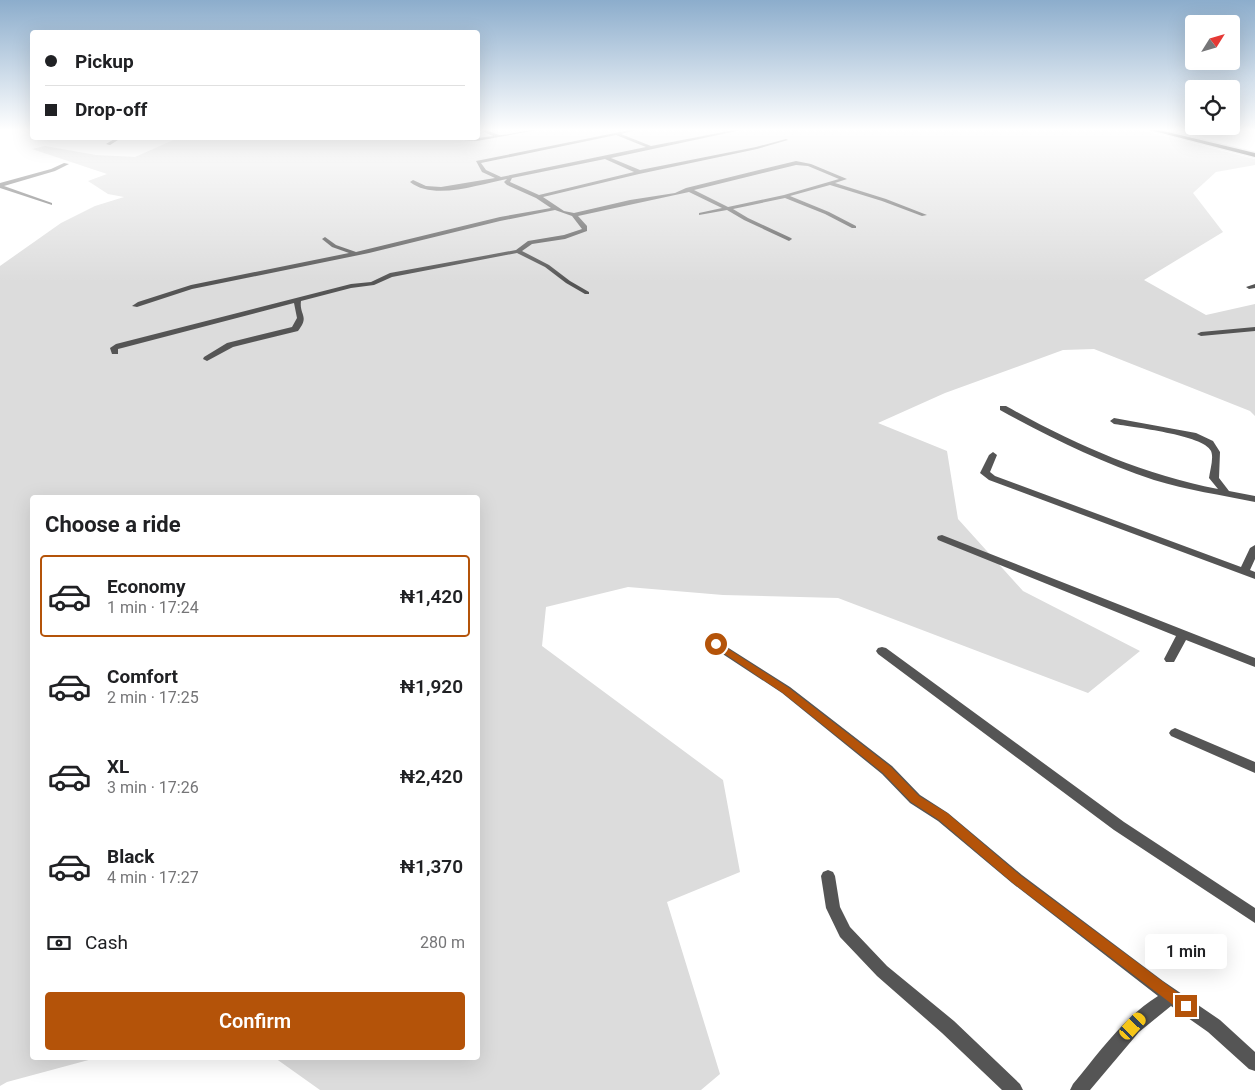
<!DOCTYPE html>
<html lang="en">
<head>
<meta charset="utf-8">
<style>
	:root { --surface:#fff; --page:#f2f2f2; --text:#202124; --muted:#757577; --line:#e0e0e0; --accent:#b45309 }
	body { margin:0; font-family:Roboto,sans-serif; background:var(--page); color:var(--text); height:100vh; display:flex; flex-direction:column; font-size:19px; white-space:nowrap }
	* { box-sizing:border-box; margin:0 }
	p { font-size:16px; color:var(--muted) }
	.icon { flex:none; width:28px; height:28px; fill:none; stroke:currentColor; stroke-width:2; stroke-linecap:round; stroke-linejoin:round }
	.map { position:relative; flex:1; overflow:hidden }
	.sheet { position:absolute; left:30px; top:495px; width:450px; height:565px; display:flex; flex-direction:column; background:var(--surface); border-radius:5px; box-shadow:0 5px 20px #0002 }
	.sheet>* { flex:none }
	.hud { position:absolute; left:30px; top:30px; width:450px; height:110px; border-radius:5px; box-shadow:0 5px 20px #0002; display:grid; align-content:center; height:110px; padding:0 15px; background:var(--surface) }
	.needle { width:32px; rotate:53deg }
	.buttons { position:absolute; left:1185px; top:15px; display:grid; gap:10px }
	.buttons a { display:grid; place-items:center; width:55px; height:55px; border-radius:5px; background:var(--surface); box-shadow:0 5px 20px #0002; font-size:25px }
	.end { position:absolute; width:22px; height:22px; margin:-11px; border:6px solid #b45309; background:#fff; box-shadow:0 0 0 2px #fff }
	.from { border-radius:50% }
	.bubble { position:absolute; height:35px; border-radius:5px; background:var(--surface); box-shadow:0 5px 20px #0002; font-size:16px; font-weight:600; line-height:35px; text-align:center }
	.car { position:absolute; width:15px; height:30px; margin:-15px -8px; border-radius:6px; box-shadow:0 0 4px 1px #0007; background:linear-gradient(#f5c518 24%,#345 0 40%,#f5c518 0 76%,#345 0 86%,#f5c518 0) }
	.hud b { display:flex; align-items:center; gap:18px; height:48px; font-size:19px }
	.hud b+b { border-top:1px solid var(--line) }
	.hud i { width:12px; height:12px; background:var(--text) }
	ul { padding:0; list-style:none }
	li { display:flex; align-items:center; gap:15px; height:82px; margin:0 10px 8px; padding:0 5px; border:2px solid transparent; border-radius:5px }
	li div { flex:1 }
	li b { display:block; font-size:19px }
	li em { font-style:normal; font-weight:600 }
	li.active { border-color:var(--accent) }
	li>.icon { width:45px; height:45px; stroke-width:1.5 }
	h2 { padding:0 15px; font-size:22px; line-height:60px }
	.pay { display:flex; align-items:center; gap:12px; height:55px; padding:0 15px; font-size:19px }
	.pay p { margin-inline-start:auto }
	.cta { display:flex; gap:10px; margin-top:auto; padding:10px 15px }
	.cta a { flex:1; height:58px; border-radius:5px; background:var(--accent); color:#fff; font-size:20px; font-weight:600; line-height:58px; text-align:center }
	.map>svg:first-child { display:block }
	.green { fill:#dcdcdc }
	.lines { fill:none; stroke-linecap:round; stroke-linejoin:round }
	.primary-casing { stroke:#dbdbdb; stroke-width:3 }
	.minor { fill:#555; fill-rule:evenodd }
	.primary { fill:#000; fill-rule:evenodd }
	.route { fill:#b45309 }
</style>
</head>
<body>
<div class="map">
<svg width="1255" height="1090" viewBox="0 0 1255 1090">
	<rect width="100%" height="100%" fill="#fff"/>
	<path class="green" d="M478,130H1141L1255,159V165L1216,172L1193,193L1223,232L1144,280L1206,315L1255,304V416L1250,411L1094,349L1063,350L945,393L878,423L947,451L958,519L1023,591L1140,651L1088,693L838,598L723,595L628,587L546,607L542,646L723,780L740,872L667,902L720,1074L701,1090H320L275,1058H478V498H32V1058H96L7,1082L0,1086V266L61,223L95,206L124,197L108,194L88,181L107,174L32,149L45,146L96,155L135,157L178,138H478Z"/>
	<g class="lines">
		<defs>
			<path id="primary" d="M1150,130H1159L1255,153V157Z"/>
		</defs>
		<use href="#primary" class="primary-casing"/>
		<path class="minor" d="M480,130C487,129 493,134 500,135C512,135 525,129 537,130L477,141L464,140L493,136Z
			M630,130H637L621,134L651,146L734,130H741L611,158L640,170L756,147L786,139L788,140L757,149L639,174L543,197L564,211L574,213L630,200L675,193L686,188L796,161L811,164L847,179L835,183L886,199L927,215L922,216L882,201L830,185L790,196L829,212L856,226V228H852L825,214L785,198L733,209L748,218L791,238L792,239L789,241L744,220L727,210L699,215V213L722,208L689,192L578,216L587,226V231L565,239L532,244L522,251L549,265L570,281L589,292V294H585L566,283L545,267L517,253L392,277L374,285L351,288L301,301C299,315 310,316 298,331L233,347L207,361L203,359L204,357L227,343L292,327L297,318L294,303L122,348L118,349V354H112L110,348L116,344L351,284L371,282L390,273L516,250L528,241L564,235L582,229L572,216L555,210L500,221L369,253L192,289L137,307L132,306L138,302L191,285L349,253L332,247L322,239L325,237L336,245L356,252L500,217L551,208L536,198L507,185L504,182L507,179C480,184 434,201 410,182L413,180L426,186L441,187L495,178L482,172L476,161ZM616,135L646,147L501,177L486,170L481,163ZM605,159L634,172L539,195L510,182L512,178ZM796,165L808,166L839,179L784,195L728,207L694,190Z
			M116,138H121L110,145L106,144Z
			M64,163L69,164L55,171L4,186L52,203V205L0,188V183L51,169Z
			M1255,284V288L1249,289L1246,287Z
			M1255,327V331L1201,336L1197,334L1201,332Z
			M1000,406H1006C1074,444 1141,474 1218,489L1209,478C1210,470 1214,458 1211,451C1204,435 1132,427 1114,424L1110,421L1114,418L1196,433L1213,441L1220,452L1219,478L1229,491L1255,496V502C1221,495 1187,490 1154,480C1100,462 1049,437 1000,410Z
			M993,452L997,455L990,472L995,476L1241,567L1250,548L1255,545V559L1250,570L1255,572V579L989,480L980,473L989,455Z
			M942,535L1255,658V667L1186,640L1174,662H1166L1164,659L1176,636L938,540L937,538L938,536Z
			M716,640L790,687L892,766L920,795L948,813L1022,875L1163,981L1220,1020L1255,1052V1071L1249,1069L1208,1032L1171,1006L1139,1032L1090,1090H1070L1073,1084C1099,1053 1123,1018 1158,996L1012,883L938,821L910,803L882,774L782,693L712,647L710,644L712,641Z
			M882,647L886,648L1124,822L1255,908V923L1114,830L878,654L876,651L878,648Z
			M1175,728L1255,762V773L1171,736L1169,733L1171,730Z
			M828,870L833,872L835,876L840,907L850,927L887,966L954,1021L1020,1084L1023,1090H1002L942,1033L877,976L840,937L826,908L821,876L823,872Z"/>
		<use href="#primary" class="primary"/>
	</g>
	<linearGradient id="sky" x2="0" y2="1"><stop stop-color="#8cadcc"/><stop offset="0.46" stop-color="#fff"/><stop offset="1" stop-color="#fff" stop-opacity="0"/></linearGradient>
	<rect width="1255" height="282" fill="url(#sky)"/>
	<path class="route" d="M716,641L789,688L891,767L919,796L947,813L1021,876L1190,1002L1192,1006L1190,1011L1186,1013L1181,1011L1013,883L939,820L911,802L883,773L783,693L713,646V642Z"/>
</svg>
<div class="buttons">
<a><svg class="needle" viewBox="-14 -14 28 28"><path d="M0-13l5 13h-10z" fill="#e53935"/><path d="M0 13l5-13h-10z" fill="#757577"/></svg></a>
<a><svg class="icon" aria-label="locate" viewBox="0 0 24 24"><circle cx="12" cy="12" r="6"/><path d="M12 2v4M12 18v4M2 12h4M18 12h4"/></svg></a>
</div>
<i class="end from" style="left:716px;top:644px"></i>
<i class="end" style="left:1186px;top:1006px"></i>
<div class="bubble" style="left:1145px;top:934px;width:82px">1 min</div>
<i class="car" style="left:1133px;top:1026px;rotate:43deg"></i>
<div class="hud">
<b><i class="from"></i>Pickup</b>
<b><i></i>Drop-off</b>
</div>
<section class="sheet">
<h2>Choose a ride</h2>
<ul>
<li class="active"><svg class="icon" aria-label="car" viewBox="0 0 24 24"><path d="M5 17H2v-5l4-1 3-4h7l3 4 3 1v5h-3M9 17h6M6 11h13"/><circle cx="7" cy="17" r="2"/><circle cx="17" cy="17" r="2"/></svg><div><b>Economy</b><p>1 min · 17:24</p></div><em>₦1,420</em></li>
<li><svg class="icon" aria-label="car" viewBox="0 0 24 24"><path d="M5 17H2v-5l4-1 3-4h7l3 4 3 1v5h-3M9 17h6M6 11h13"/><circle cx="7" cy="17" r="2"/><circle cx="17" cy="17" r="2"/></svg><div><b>Comfort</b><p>2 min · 17:25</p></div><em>₦1,920</em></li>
<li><svg class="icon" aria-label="car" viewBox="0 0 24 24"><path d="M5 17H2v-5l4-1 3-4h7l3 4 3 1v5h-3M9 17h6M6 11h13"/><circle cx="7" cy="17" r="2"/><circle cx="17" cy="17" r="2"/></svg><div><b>XL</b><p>3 min · 17:26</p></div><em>₦2,420</em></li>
<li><svg class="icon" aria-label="car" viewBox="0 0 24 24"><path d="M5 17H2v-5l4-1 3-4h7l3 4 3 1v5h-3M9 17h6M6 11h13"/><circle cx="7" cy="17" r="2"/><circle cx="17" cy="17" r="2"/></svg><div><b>Black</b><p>4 min · 17:27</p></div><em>₦1,370</em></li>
</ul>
<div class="pay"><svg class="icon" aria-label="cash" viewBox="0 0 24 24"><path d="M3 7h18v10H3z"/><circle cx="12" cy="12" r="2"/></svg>Cash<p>280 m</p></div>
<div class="cta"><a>Confirm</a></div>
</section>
</div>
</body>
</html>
